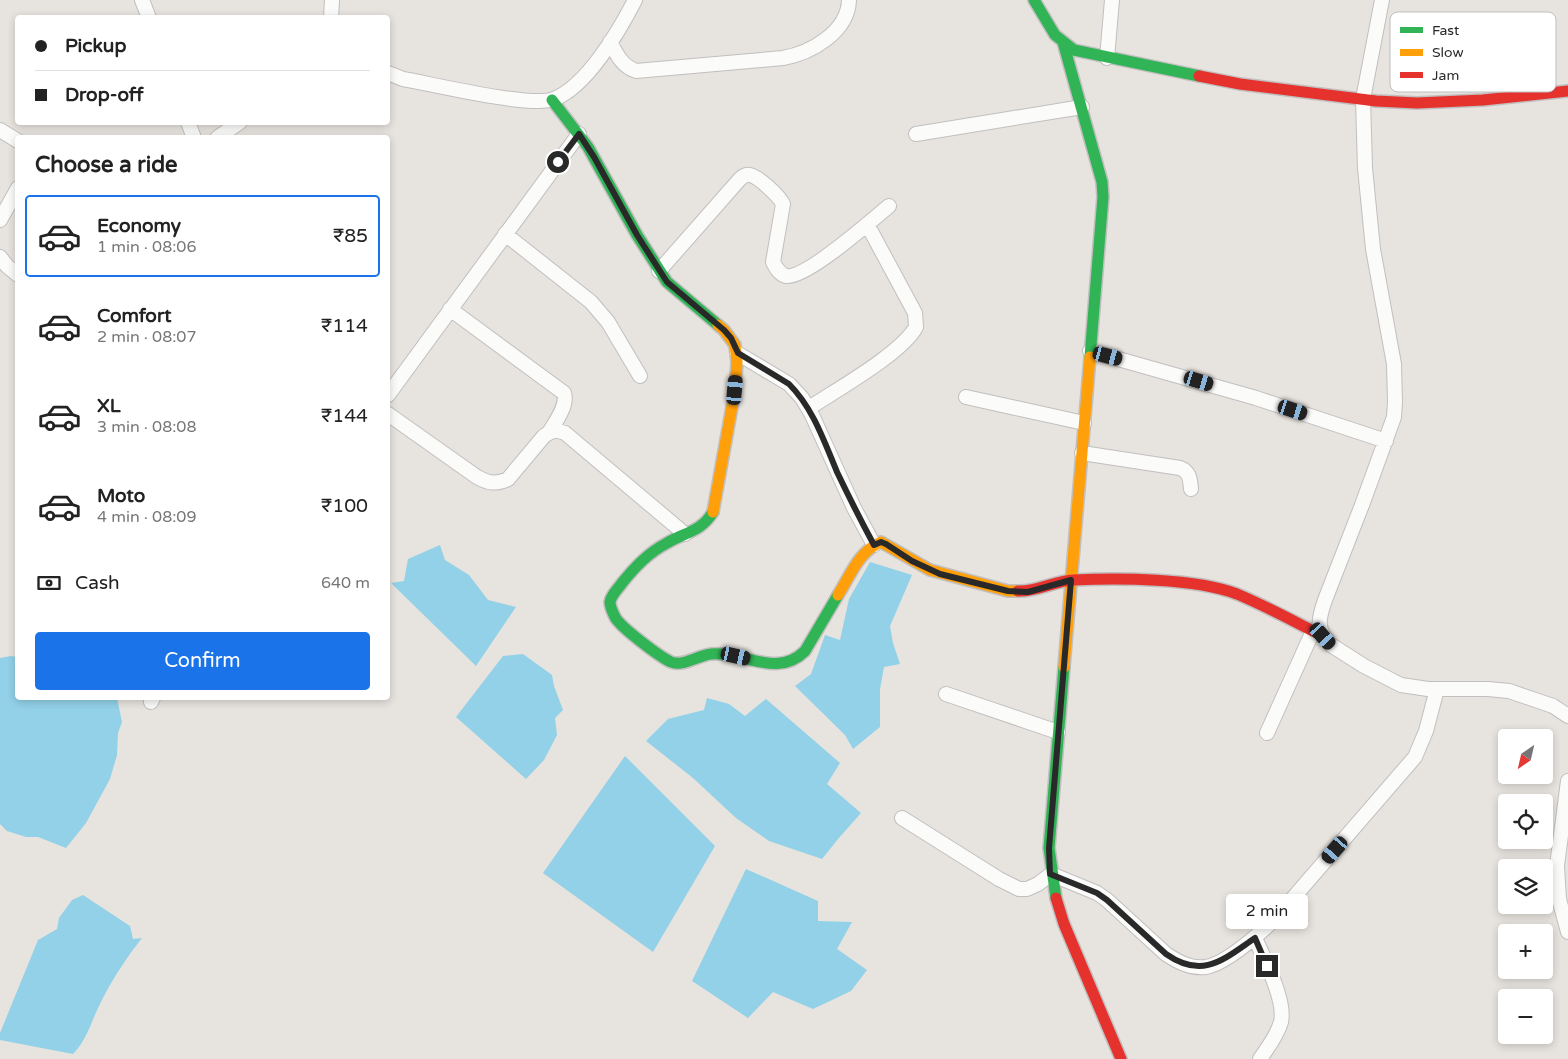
<!DOCTYPE html>
<html lang="en">
<head>
<meta charset="utf-8">
<style>
	:root { --surface:#fff; --page:#f2f2f2; --text:#222; --muted:#767676; --line:#e0e0e0; --accent:#1a73e8 }
	body { margin:0; font-family:"Varela Round",sans-serif; background:var(--page); color:var(--text); height:100vh; display:flex; flex-direction:column; font-size:19px; white-space:nowrap }
	* { box-sizing:border-box; margin:0 }
	p { font-size:16px; color:var(--muted) }
	.icon { flex:none; width:28px; height:28px; fill:none; stroke:currentColor; stroke-width:2; stroke-linecap:round; stroke-linejoin:round }
	.map { position:relative; flex:1; overflow:hidden }
	.drawer { position:absolute; left:15px; top:135px; width:375px; height:565px; display:flex; flex-direction:column; background:var(--surface); border-radius:5px; box-shadow:0 2px 8px #0003 }
	.drawer>* { flex:none }
	.top-card { position:absolute; left:15px; top:15px; width:375px; height:110px; border-radius:5px; box-shadow:0 2px 8px #0003; display:grid; align-content:center; height:110px; padding:0 20px; background:var(--surface) }
	.needle { width:32px; rotate:214deg }
	.buttons { position:absolute; left:1498px; top:729px; display:grid; gap:10px }
	.buttons a { display:grid; place-items:center; width:55px; height:55px; border-radius:5px; background:var(--surface); box-shadow:0 2px 8px #0003; font-size:25px }
	.end { position:absolute; width:22px; height:22px; margin:-11px; border:6px solid #292929; background:#fff; box-shadow:0 0 0 2px #fff }
	.from { border-radius:50% }
	.bubble { position:absolute; height:35px; border-radius:5px; background:var(--surface); box-shadow:0 2px 8px #0003; font-size:16px; font-weight:600; line-height:35px; text-align:center }
	.car { position:absolute; width:15px; height:30px; margin:-15px -8px; border-radius:6px; box-shadow:0 0 4px 1px #0007; background:linear-gradient(#222 24%,#8ab4d8 0 40%,#222 0 76%,#8ab4d8 0 86%,#222 0) }
	.top-card b { display:flex; align-items:center; gap:18px; height:48px; font-size:19px }
	.top-card b+b { border-top:1px solid var(--line) }
	.top-card i { width:12px; height:12px; background:var(--text) }
	ul { padding:0; list-style:none }
	li { display:flex; align-items:center; gap:15px; height:82px; margin:0 10px 8px; padding:0 10px; border:2px solid transparent; border-radius:5px }
	li div { flex:1 }
	li b { display:block; font-size:19px }
	li em { font-style:normal; font-weight:600 }
	li.selected { border-color:var(--accent) }
	li>.icon { width:45px; height:45px; stroke-width:1.5 }
	h2 { padding:0 20px; font-size:22px; line-height:60px }
	.pay { display:flex; align-items:center; gap:12px; height:55px; padding:0 20px; font-size:19px }
	.pay p { margin-inline-start:auto }
	.action { display:flex; gap:10px; margin-top:auto; padding:10px 20px }
	.action a { flex:1; height:58px; border-radius:5px; background:var(--accent); color:#fff; font-size:20px; font-weight:600; line-height:58px; text-align:center }
	.map>svg:first-child { display:block }
	.water { fill:#92d1e8 }
	.lines { fill:none; stroke-linecap:round; stroke-linejoin:round }
	.street-casing { stroke:#c1bfc0; stroke-width:16 }
	.fast-casing { stroke:#c1bfc0; stroke-width:14 }
	.slow-casing { stroke:#c1bfc0; stroke-width:14 }
	.jam-casing { stroke:#c1bfc0; stroke-width:14 }
	.street { stroke:#fbfbfa; stroke-width:14 }
	.fast { stroke:#30b455; stroke-width:11 }
	.slow { stroke:#ff9f0a; stroke-width:11 }
	.jam { stroke:#e5322d; stroke-width:11 }
	.route { stroke:#292929; stroke-width:6 }
	.key { fill:#fff; stroke:#bfbfbf; stroke-width:1 }
	.key-label { font-size:14px; fill:#292929 }
</style>
</head>
<body>
<div class="map">
<svg width="1568" height="1059" viewBox="0 0 1568 1059">
	<rect width="100%" height="100%" fill="#e7e3de"/>
	<path class="water" d="M440,545L445,560L469,575L488,600L516,607L476,666L391,583L404,581L408,559Z
		M870,562L912,575L890,626L893,643L900,664L884,667L880,689V727L853,749L845,735L795,686L811,674L825,635L840,640L849,599Z
		M523,654L552,675L554,686L563,710L555,718L557,735L544,760L526,779L456,717L503,656Z
		M11,656L17,657L18,698H117L122,722L118,733L117,755L110,779L86,823L66,848L38,837H26L7,831L0,824V658Z
		M707,698L729,704L745,716L766,699L840,763L827,784L861,813L838,839L822,859L769,841L736,818L693,778L646,741L668,719L704,710Z
		M625,756L715,846L653,952L543,873Z
		M746,869L818,901V921L852,922L837,949L867,970L851,991L813,1009L773,992L748,1018L692,981Z
		M83,895L130,926L133,939L142,938C127,957 113,978 102,1000C92,1018 88,1039 73,1054L0,1040V1033L38,940L57,929L59,918L72,900Z"/>
	<g class="lines">
		<defs>
			<path id="street" d="M142,0L149,18
				M1382,0L1363,99L1365,168L1373,249L1394,364L1395,402L1394,417L1362,505L1325,600C1318,620 1316,629 1331,645L1364,666L1401,685L1428,689H1488L1509,691L1553,706L1568,716
				M331,18L332,0
				M610,42C617,55 622,66 636,71L783,58C811,53 848,32 849,0
				M1107,58L1112,0
				M388,73L403,79C432,84 530,108 554,99C587,86 619,31 635,0
				M188,122L194,138
				M0,130L18,141
				M916,134L1082,107
				M217,138L240,122
				M0,220L18,188
				M505,234L591,302L608,322L640,376
				M0,257L7,266L18,275
				M659,271L739,180C742,177 745,174 750,175C759,177 779,196 783,204L773,262C776,268 779,274 786,276C806,279 872,220 889,206
				M450,309L564,393C568,405 556,421 550,431
				M1090,351L1256,398L1386,441
				M737,353L789,384L802,398L812,415L854,508L874,545
				M388,395L579,134
				M966,397L1084,423
				M809,408C836,390 901,354 916,327L915,313L867,224
				M388,414L477,477C488,483 496,485 508,479L544,436C551,431 556,429 565,433L685,534
				M1082,453L1180,468C1190,472 1190,479 1191,489
				M946,694L1058,732
				M151,702L153,698
				M1267,733L1313,631
				M1568,781L1557,866L1559,899L1568,932
				M902,818L999,879L1019,889H1027L1038,884L1051,874L1097,893L1107,900L1166,954C1178,962 1191,969 1206,967C1227,963 1259,934 1275,919L1415,757L1426,731L1437,689
				M1255,938C1264,959 1286,1000 1281,1022C1277,1036 1268,1047 1260,1059"/>
			<path id="fast" d="M1034,0L1055,35L1074,50L1199,76
				M1063,42L1102,182L1103,197L1090,357
				M552,100L588,147L637,235L667,282L718,325
				M713,512C701,532 685,532 667,543C648,553 635,567 622,583C618,589 611,595 610,602C610,606 613,613 615,617C620,627 660,657 671,662C683,667 699,655 711,654C744,651 777,679 805,651L838,595
				M1056,898L1049,848L1064,667"/>
			<path id="slow" d="M713,512L735,390L737,362L735,345L724,330L718,325
				M838,595C850,576 859,551 881,542L930,570L1008,591H1018
				M1064,667L1090,357"/>
			<path id="jam" d="M1199,76L1240,84L1376,101L1417,103L1483,100L1568,91
				M1018,591C1037,592 1054,581 1073,580C1119,578 1195,578 1237,594C1266,606 1295,622 1323,636
				M1056,898L1064,924L1121,1059"/>
		</defs>
		<use href="#street" class="street-casing"/>
		<use href="#fast" class="fast-casing"/>
		<use href="#slow" class="slow-casing"/>
		<use href="#jam" class="jam-casing"/>
		<use href="#street" class="street"/>
		<use href="#fast" class="fast"/>
		<use href="#slow" class="slow"/>
		<use href="#jam" class="jam"/>
	</g>
	<g class="lines">
		<path class="route" d="M558,162L579,134L594,157L637,235L667,282L724,330L731,338L738,353L789,384C813,408 824,441 837,472C849,497 861,521 874,545L881,542L886,544L912,561L940,574L1008,591L1028,592L1071,580L1049,848L1050,874L1097,893L1107,900L1166,954C1203,980 1224,959 1255,938L1267,966"/>
	</g>
	<rect x="1390" y="12" width="166" height="80" rx="8" class="key"/>
	<rect x="1400" y="27" width="23" height="6" fill="#30b455"/>
	<rect x="1400" y="49" width="23" height="7" fill="#ff9f0a"/>
	<rect x="1400" y="72" width="23" height="6" fill="#e5322d"/>
	<g class="key-label">
		<text x="1432" y="35">Fast</text>
		<text x="1432" y="57">Slow</text>
		<text x="1432" y="80">Jam</text>
	</g>
</svg>
<div class="buttons">
<a><svg class="needle" viewBox="-14 -14 28 28"><path d="M0-13l5 13h-10z" fill="#e53935"/><path d="M0 13l5-13h-10z" fill="#767676"/></svg></a>
<a><svg class="icon" aria-label="locate" viewBox="0 0 24 24"><circle cx="12" cy="12" r="6"/><path d="M12 2v4M12 18v4M2 12h4M18 12h4"/></svg></a>
<a><svg class="icon" aria-label="layers" viewBox="0 0 24 24"><path d="M12 4l9 5-9 5-9-5zM3 14l9 5 9-5"/></svg></a>
<a>+</a>
<a>−</a>
</div>
<i class="end from" style="left:558px;top:162px"></i>
<i class="end" style="left:1267px;top:966px"></i>
<div class="bubble" style="left:1226px;top:894px;width:82px">2 min</div>
<i class="car" style="left:1108px;top:356px;rotate:105deg"></i>
<i class="car" style="left:1199px;top:381px;rotate:107deg"></i>
<i class="car" style="left:735px;top:390px;rotate:5deg"></i>
<i class="car" style="left:1293px;top:410px;rotate:108deg"></i>
<i class="car" style="left:1323px;top:636px;rotate:138deg"></i>
<i class="car" style="left:736px;top:656px;rotate:103deg"></i>
<i class="car" style="left:1335px;top:850px;rotate:221deg"></i>
<div class="top-card">
<b><i class="from"></i>Pickup</b>
<b><i></i>Drop-off</b>
</div>
<section class="drawer">
<h2>Choose a ride</h2>
<ul>
<li class="selected"><svg class="icon" aria-label="car" viewBox="0 0 24 24"><path d="M5 17H2v-5l4-1 3-4h7l3 4 3 1v5h-3M9 17h6M6 11h13"/><circle cx="7" cy="17" r="2"/><circle cx="17" cy="17" r="2"/></svg><div><b>Economy</b><p>1 min · 08:06</p></div><em>₹85</em></li>
<li><svg class="icon" aria-label="car" viewBox="0 0 24 24"><path d="M5 17H2v-5l4-1 3-4h7l3 4 3 1v5h-3M9 17h6M6 11h13"/><circle cx="7" cy="17" r="2"/><circle cx="17" cy="17" r="2"/></svg><div><b>Comfort</b><p>2 min · 08:07</p></div><em>₹114</em></li>
<li><svg class="icon" aria-label="car" viewBox="0 0 24 24"><path d="M5 17H2v-5l4-1 3-4h7l3 4 3 1v5h-3M9 17h6M6 11h13"/><circle cx="7" cy="17" r="2"/><circle cx="17" cy="17" r="2"/></svg><div><b>XL</b><p>3 min · 08:08</p></div><em>₹144</em></li>
<li><svg class="icon" aria-label="car" viewBox="0 0 24 24"><path d="M5 17H2v-5l4-1 3-4h7l3 4 3 1v5h-3M9 17h6M6 11h13"/><circle cx="7" cy="17" r="2"/><circle cx="17" cy="17" r="2"/></svg><div><b>Moto</b><p>4 min · 08:09</p></div><em>₹100</em></li>
</ul>
<div class="pay"><svg class="icon" aria-label="cash" viewBox="0 0 24 24"><path d="M3 7h18v10H3z"/><circle cx="12" cy="12" r="2"/></svg>Cash<p>640 m</p></div>
<div class="action"><a>Confirm</a></div>
</section>
</div>
</body>
</html>
